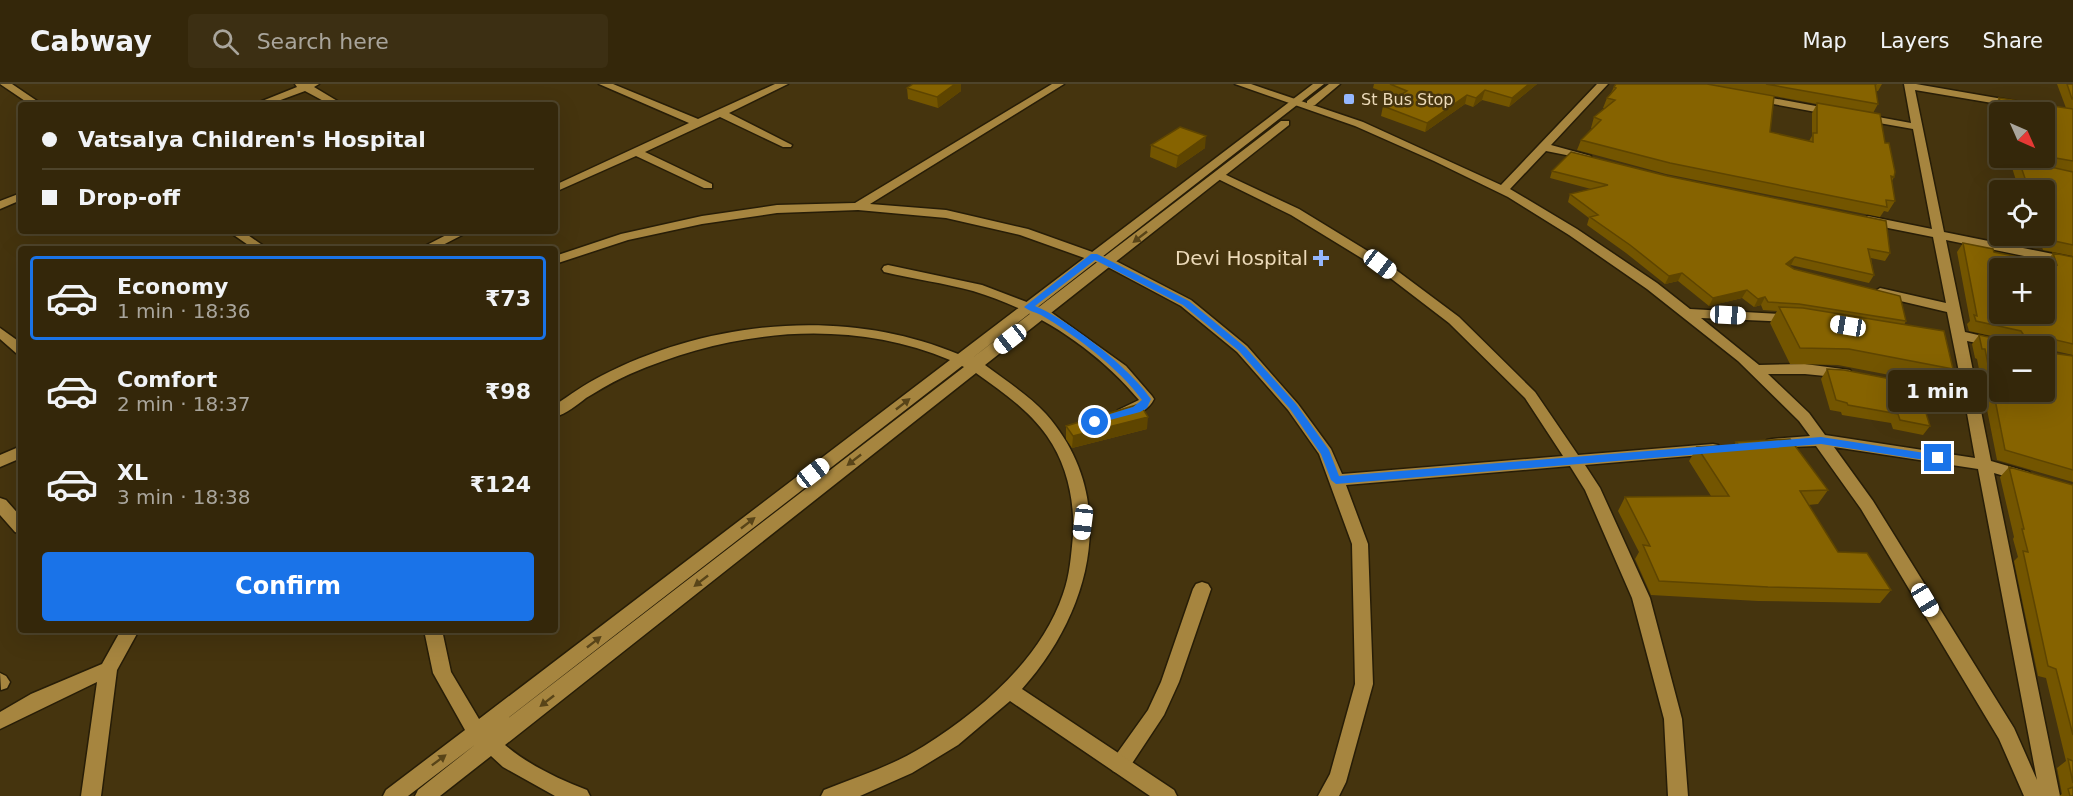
<!DOCTYPE html>
<html lang="en">
<head>
<meta charset="utf-8">
<style>
	:root { --surface:#34270a; --page:#3c2f13; --text:#f1f3f6; --muted:#a9a59c; --line:#4e442b; --accent:#1a73e8 }
	body { margin:0; font-family:"DejaVu Sans",sans-serif; background:var(--page); color:var(--text); height:100vh; display:flex; flex-direction:column; font-size:22px; white-space:nowrap }
	* { box-sizing:border-box; margin:0 }
	p { font-size:20px; color:var(--muted) }
	.icon { flex:none; width:33px; height:33px; fill:none; stroke:currentColor; stroke-width:2; stroke-linecap:round; stroke-linejoin:round }
	.map { position:relative; flex:1; overflow:hidden }
	.side { position:absolute; left:18px; top:162px; width:540px; height:387px; display:flex; flex-direction:column; background:var(--surface); border-radius:6px; box-shadow:0 6px 24px #0002,0 0 0 2px var(--line) }
	.side>* { flex:none }
	.hud { position:absolute; left:18px; top:18px; width:540px; height:132px; border-radius:6px; box-shadow:0 6px 24px #0002,0 0 0 2px var(--line); display:grid; align-content:center; height:132px; padding:0 24px; background:var(--surface) }
	.needle { width:39px; rotate:135deg }
	.tools { position:absolute; left:1989px; top:18px; display:grid; gap:12px }
	.tools a { display:grid; place-items:center; width:66px; height:66px; border-radius:6px; background:var(--surface); box-shadow:0 6px 24px #0002,0 0 0 2px var(--line); font-size:30px }
	.end { position:absolute; width:27px; height:27px; margin:-14px; border:8px solid #1a73e8; background:#fff; box-shadow:0 0 0 3px #fff }
	.from { border-radius:50% }
	.bubble { position:absolute; height:42px; border-radius:6px; background:var(--surface); box-shadow:0 6px 24px #0002,0 0 0 2px var(--line); font-size:20px; font-weight:700; line-height:42px; text-align:center }
	.car { position:absolute; width:18px; height:36px; margin:-18px -9px; border-radius:8px; box-shadow:0 0 4px 2px #0007; background:linear-gradient(#fff 24%,#345 0 40%,#fff 0 76%,#345 0 86%,#fff 0) }
	.hud b { display:flex; align-items:center; gap:21px; height:57px; font-size:22px }
	.hud b+b { border-top:2px solid var(--line) }
	.hud i { width:15px; height:15px; background:var(--text) }
	ul { padding:10px 0 0; list-style:none }
	li { display:flex; align-items:center; gap:18px; height:84px; margin:0 12px 9px; padding:0 12px; border:3px solid transparent; border-radius:6px }
	li div { flex:1 }
	li b { display:block; font-size:22px }
	li em { font-style:normal; font-weight:700 }
	li.current { border-color:var(--accent) }
	li>.icon { width:54px; height:54px; stroke-width:1.5 }
	.primary-button { display:flex; gap:12px; margin-top:auto; padding:12px 24px }
	.primary-button a { flex:1; height:69px; border-radius:6px; background:var(--accent); color:#fff; font-size:24px; font-weight:700; line-height:69px; text-align:center }
	header { display:flex; align-items:center; gap:36px; box-sizing:border-box; height:84px; padding:0 30px; background:var(--surface); border-bottom:2px solid var(--line) }
	header strong { font-size:28px }
	nav { display:flex; gap:33px; margin-inline-start:auto; font-size:21px }
	.search { width:420px; height:54px; background:var(--page); display:flex; align-items:center; gap:15px; box-sizing:border-box; padding:0 21px; border-radius:6px; color:var(--muted); font-size:22px }
	.map>svg:first-child { display:block }
	.lines { fill:none; stroke-linecap:round; stroke-linejoin:round }
	.street-casing { stroke:#271d07; stroke-width:3 }
	.secondary-casing { stroke:#271d07; stroke-width:3 }
	.street { fill:#a6853f; fill-rule:evenodd }
	.secondary { fill:#a6853f; fill-rule:evenodd }
	.wall { fill:#735500; fill-rule:evenodd }
	.shaded-wall { fill:#5e4500 }
	.building { fill:#866300; stroke:#5e4500; stroke-width:1.5; fill-rule:evenodd }
	.oneway { fill:#584418 }
	.route { fill:#1a73e8 }
	.poi-dot { fill:#95b7fd; stroke:#45340e; stroke-width:2 }
	.labels { text-anchor:middle; dominant-baseline:central; stroke-width:5; stroke-linejoin:round; paint-order:stroke }
	.far-poi-label { font-size:16px; fill:#ecdab9; stroke:#45340e; text-anchor:start }
	.poi-label { font-size:20px; fill:#ecdab9; stroke:#45340e; text-anchor:end }
</style>
</head>
<body>
<header>
<strong>Cabway</strong>
<div class="search"><svg class="icon" aria-label="search" viewBox="0 0 24 24"><circle cx="10" cy="10" r="6"/><path d="M15 15l6 6"/></svg>Search here</div>
<nav><a>Map</a><a>Layers</a><a>Share</a></nav>
</header>
<div class="map">
<svg width="2073" height="712" viewBox="0 0 2073 712">
	<rect width="100%" height="100%" fill="#45340e"/>
	<g class="lines">
		<defs>
			<path id="street" d="M295,0H319L314,3L344,21H331L305,7L267,21H252L297,3Z
				M599,0H613L698,35L775,0H788L729,29L792,61L791,63H783L720,33L645,68L712,100V104H704L636,72L555,108V101L689,39Z
				M1052,0H1064L870,120L946,126L1028,145L1112,175L1191,216L1247,262L1298,320L1331,365L1342,390L1563,372L1525,314L1449,239L1376,183L1291,131L1214,93V89H1222L1299,125L1384,177L1459,233L1535,308L1578,371L1713,360L1718,361L1721,365L1713,370L1585,381L1600,404L1650,514L1682,635L1688,712H1668L1664,635L1632,514L1585,406L1570,382L1346,401L1368,460L1373,600L1346,698L1339,712H1318L1330,690L1355,600L1352,460L1319,370L1288,326L1237,268L1181,222L1104,181L1020,151L946,134L858,126L777,129L702,140L628,156L555,180V172L621,150L702,132L777,121L855,119Z
				M1235,0H1251L1363,38L1501,101L1597,0H1608L1551,61L1591,72V76L1546,67L1510,105L1577,145L1657,199L1690,225L1797,231L1799,234L1797,237L1792,238L1701,234L1759,281L1805,280L1850,286L1852,289L1850,292L1845,294L1805,290H1768L1809,329L1825,351L1975,374L1965,318L1898,304L1891,299L1898,294L1963,308L1947,228L1875,211L1874,208L1880,204L1946,219L1933,153L1868,140L1862,136L1868,132L1932,145L1913,45L1862,36L1857,33L1862,30L1911,39L1904,0H1916L2020,18L2021,20L2016,23L1915,6L1944,148L2073,174V182L1946,156L1965,248L2013,259L2015,262H2000V264L1967,257L1991,377L2029,388L2032,392L2029,396L2024,398L1994,389L2060,712H2024L1999,655L1861,425L1816,362L1767,364L1764,360L1767,356L1772,355L1810,352L1799,337L1738,277L1647,205L1569,151L1508,113L1434,77L1355,42ZM1834,363L1978,385L2037,696L2014,644L1873,417Z
				M1756,11L1832,25L1837,28L1832,31L1752,16L1751,14Z
				M21,109V116L0,125V117Z
				M454,147H470L435,165H419Z
				M888,181L982,201L1048,226L1126,282L1152,312L1154,315C1149,326 1131,337 1118,334L1116,330L1118,326L1139,316C1096,265 1037,226 973,207C944,199 913,195 884,188L882,185L884,182Z
				M0,244L21,259V270L16,269L0,255Z
				M21,362V374L0,383V371Z
				M0,414L6,416L21,433V450L15,448L0,431Z
				M1202,498L1208,500L1211,505L1179,598L1164,631L1127,687L1120,690L1113,687L1110,681L1113,675L1148,626L1161,598L1193,505L1196,500Z
				M121,546H139L117,586L101,712H81L97,598L0,645V628L31,610L102,580Z
				M0,589L6,592L10,598L7,604L1,606Z"/>
			<path id="secondary" d="M0,0H12L43,21H31Z
				M1313,0H1324L971,275L1281,37H1289V41L985,281C1006,297 1029,311 1046,330C1121,415 1091,528 1022,605L1174,706L1177,712H1150L1010,617L958,661L912,689L860,712H821L824,706C859,692 892,682 924,662C981,626 1041,575 1063,510C1070,491 1071,471 1073,452C1075,417 1067,380 1047,352C1028,325 1002,308 976,289L505,661C529,681 558,695 587,706L590,712H555L503,683L491,672L440,712H415L418,706L476,660L408,712H383L386,706L465,646L433,589L424,546H442L451,588L479,635L950,276C846,233 731,246 630,290C614,297 601,305 586,314C577,321 566,330 555,333V321C570,311 585,300 601,292C710,236 845,223 958,270ZM962,282L964,283L490,648Z
				M1329,0H1340L1315,21H1307V17Z
				M228,147H242L268,165H254Z"/>
		</defs>
		<use href="#street" class="street-casing"/>
		<use href="#secondary" class="secondary-casing"/>
		<use href="#street" class="street"/>
		<use href="#secondary" class="secondary"/>
	</g>
	<path class="wall" d="M913,0H961V7L938,24L908,15L907,4Z
		M1374,0H1537L1509,23L1482,16L1473,23L1465,20L1425,48L1381,32L1383,22L1397,13L1373,4Z
		M1616,0H1882L1878,7H1876L1878,20L1873,29L1885,59L1894,93L1892,97L1895,117L1888,128L1884,127L1880,133L1666,90L1577,66L1581,56L1592,44H1591L1594,33L1605,24H1603L1607,14L1611,9L1614,3ZM1774,12L1817,20L1812,29V52L1809,57L1770,48Z
		M2057,0H2073V172L2043,166L2038,152H2044V106H2019L2009,74H2044V28H2000V42L1993,22L1999,14L2066,24Z
		M1151,61L1205,64L1176,84L1150,73Z
		M1552,87L1890,169L1885,177L1871,174L1874,191L1869,199L1791,181L1789,182L1794,185L1906,237L1904,241L1953,285L1941,301L1838,281L1790,280L1770,239L1777,227L1763,226L1761,221L1754,223L1742,214L1709,222L1678,197L1665,200L1626,169L1587,141L1589,134L1568,118L1570,110L1591,105L1550,94Z
		M1963,159L1994,168L2046,179L2053,169L2073,173V271L2051,266V269L2073,272V398L1997,376L1977,275L1975,274L1972,260L1979,251L2007,257L2010,256L1969,247L1967,240L1970,237L1957,168Z
		M1827,285L1930,342L1923,351L1893,345L1891,339L1842,331L1841,328L1830,326L1821,295Z
		M1066,342L1147,345L1072,364L1066,355Z
		M1736,358L1828,406L1818,420L1808,421L1838,468L1891,506L1880,519L1758,517L1651,511L1635,475L1639,468L1618,427L1625,413L1711,412L1689,377L1697,363L1734,362Z
		M2009,383L2073,401V712H2059L2062,710L2057,684L2066,677L2046,594L2038,592L2014,477L2018,473L2013,455L2014,453L2000,393Z"/>
	<path class="shaded-wall" d="M955,0H961V7L938,24L937,13Z
		M1529,0H1537L1509,23L1512,14Z
		M1485,6L1482,16L1473,23L1476,14Z
		M1467,11L1465,20L1425,48L1427,39Z
		M1206,52L1205,64L1176,84L1178,72Z
		M1795,173L1791,181L1782,188L1786,180Z
		M1682,189L1678,197L1665,200L1669,192Z
		M1747,206L1742,214L1709,222L1713,214Z
		M1765,213L1761,221L1754,223L1758,215Z
		M1148,333L1147,345L1072,364L1073,352Z"/>
	<path class="building" d="M913,0H955L937,13L907,4Z
		M1390,0H1529L1512,14L1485,6L1476,14L1467,11L1427,39L1383,22L1407,7Z
		M1616,0H1707L1774,12L1770,48L1813,58V49H1817V19L1880,30L1885,59H1889L1895,88L1894,93L1891,92L1895,117L1886,116L1887,123L1670,79L1581,56L1601,36L1594,33L1615,16L1607,14L1616,4L1614,3Z
		M1766,0H1877H1875L1878,20Z
		M2067,0H2073V15H2072Z
		M1999,14L2073,25V77L2044,72V28H2004Z
		M1180,43L1206,52L1178,72L1151,61Z
		M1571,68L1667,92L1886,137L1890,169L1868,165L1874,191L1795,173L1786,180L1794,185L1900,212L1906,237L1799,220L1768,218L1765,213L1758,215L1747,206L1713,214L1682,189L1669,192L1630,161L1590,133L1598,131L1570,110L1608,101L1552,87Z
		M2018,74H2024V77L2073,88V161L2050,156L2044,140V106H2029Z
		M1963,159L1993,165L1994,168L2057,181L2053,169L2073,173V260L2052,255L2050,257L2051,269L2073,272V386L2005,366L1985,265H1982L1979,251L2007,257L2025,253L2021,247L1976,237L1974,231L1977,232ZM2000,184H2044V230H2000ZM2000,262H2044V308H2000Z
		M1779,223L1803,224L1944,247L1953,285L1849,265L1800,264Z
		M1827,285L1844,286L1917,300L1930,342L1900,336L1898,330L1848,321L1847,319L1836,316Z
		M1140,320L1148,333L1073,352L1066,342Z
		M1790,355L1828,406L1800,407L1838,468L1867,469L1891,506L1768,503L1659,497L1643,461L1650,462L1625,413L1729,412L1697,363L1739,361L1736,358Z
		M2009,383L2073,401V651L2056,585L2048,582L2023,467L2028,468L2022,445H2024Z
		M2068,675L2073,677V699Z
		M2073,703V712H2070L2068,705Z"/>
	<defs><path id="oneway-solid" d="M-6-.8H1V-3.2L6.5 0L1 3.2V.8H-6Z" transform="scale(1.5)"/></defs>
	<g class="oneway">
		<use href="#oneway-solid" transform="translate(1140 153) rotate(142)"/>
		<use href="#oneway-solid" transform="translate(903 320) rotate(-38)"/>
		<use href="#oneway-solid" transform="translate(854 376) rotate(142)"/>
		<use href="#oneway-solid" transform="translate(748 439) rotate(-38)"/>
		<use href="#oneway-solid" transform="translate(701 497) rotate(142)"/>
		<use href="#oneway-solid" transform="translate(594 558) rotate(-38)"/>
		<use href="#oneway-solid" transform="translate(547 617) rotate(142)"/>
		<use href="#oneway-solid" transform="translate(439 676) rotate(-37)"/>
	</g>
	<path class="route" d="M1091,170H1097L1189,217L1245,263L1296,320L1329,366L1339,392L1821,353L1938,371L1943,374L1938,378L1821,360L1336,400L1331,396L1321,370L1290,325L1239,267L1183,221L1095,176L1035,222C1069,236 1131,285 1151,315L1147,324L1140,328L1091,341V336L1133,323L1142,316C1120,285 1074,250 1041,231C1035,228 1029,227 1024,223Z"/>
	<g class="poi-dot">
		<rect x="1343" y="9" width="12" height="12" rx="3"/>
		<path d="M1318 165h6v6h6v6h-6v6h-6v-6h-6v-6h6z"/>
	</g>
	<g class="labels">
		<g class="far-poi-label">
			<text x="1361" y="15">St Bus Stop</text>
		</g>
		<g class="poi-label">
			<text x="1308" y="174">Devi Hospital</text>
		</g>
	</g>
</svg>
<div class="tools">
<a><svg class="needle" viewBox="-14 -14 28 28"><path d="M0-13l5 13h-10z" fill="#e53935"/><path d="M0 13l5-13h-10z" fill="#a9a59c"/></svg></a>
<a><svg class="icon" aria-label="locate" viewBox="0 0 24 24"><circle cx="12" cy="12" r="6"/><path d="M12 2v4M12 18v4M2 12h4M18 12h4"/></svg></a>
<a>+</a>
<a>−</a>
</div>
<i class="end from" style="left:1095px;top:338px"></i>
<i class="end" style="left:1938px;top:374px"></i>
<div class="bubble" style="left:1888px;top:286px;width:99px">1 min</div>
<i class="car" style="left:1380px;top:180px;rotate:127deg"></i>
<i class="car" style="left:1728px;top:231px;rotate:93deg"></i>
<i class="car" style="left:1848px;top:242px;rotate:280deg"></i>
<i class="car" style="left:1010px;top:255px;rotate:232deg"></i>
<i class="car" style="left:813px;top:389px;rotate:52deg"></i>
<i class="car" style="left:1083px;top:438px;rotate:187deg"></i>
<i class="car" style="left:1925px;top:516px;rotate:149deg"></i>
<div class="hud">
<b><i class="from"></i>Vatsalya Children's Hospital</b>
<b><i></i>Drop-off</b>
</div>
<section class="side">
<ul>
<li class="current"><svg class="icon" aria-label="car" viewBox="0 0 24 24"><path d="M5 17H2v-5l4-1 3-4h7l3 4 3 1v5h-3M9 17h6M6 11h13"/><circle cx="7" cy="17" r="2"/><circle cx="17" cy="17" r="2"/></svg><div><b>Economy</b><p>1 min · 18:36</p></div><em>₹73</em></li>
<li><svg class="icon" aria-label="car" viewBox="0 0 24 24"><path d="M5 17H2v-5l4-1 3-4h7l3 4 3 1v5h-3M9 17h6M6 11h13"/><circle cx="7" cy="17" r="2"/><circle cx="17" cy="17" r="2"/></svg><div><b>Comfort</b><p>2 min · 18:37</p></div><em>₹98</em></li>
<li><svg class="icon" aria-label="car" viewBox="0 0 24 24"><path d="M5 17H2v-5l4-1 3-4h7l3 4 3 1v5h-3M9 17h6M6 11h13"/><circle cx="7" cy="17" r="2"/><circle cx="17" cy="17" r="2"/></svg><div><b>XL</b><p>3 min · 18:38</p></div><em>₹124</em></li>
</ul>
<div class="primary-button"><a>Confirm</a></div>
</section>
</div>
</body>
</html>
